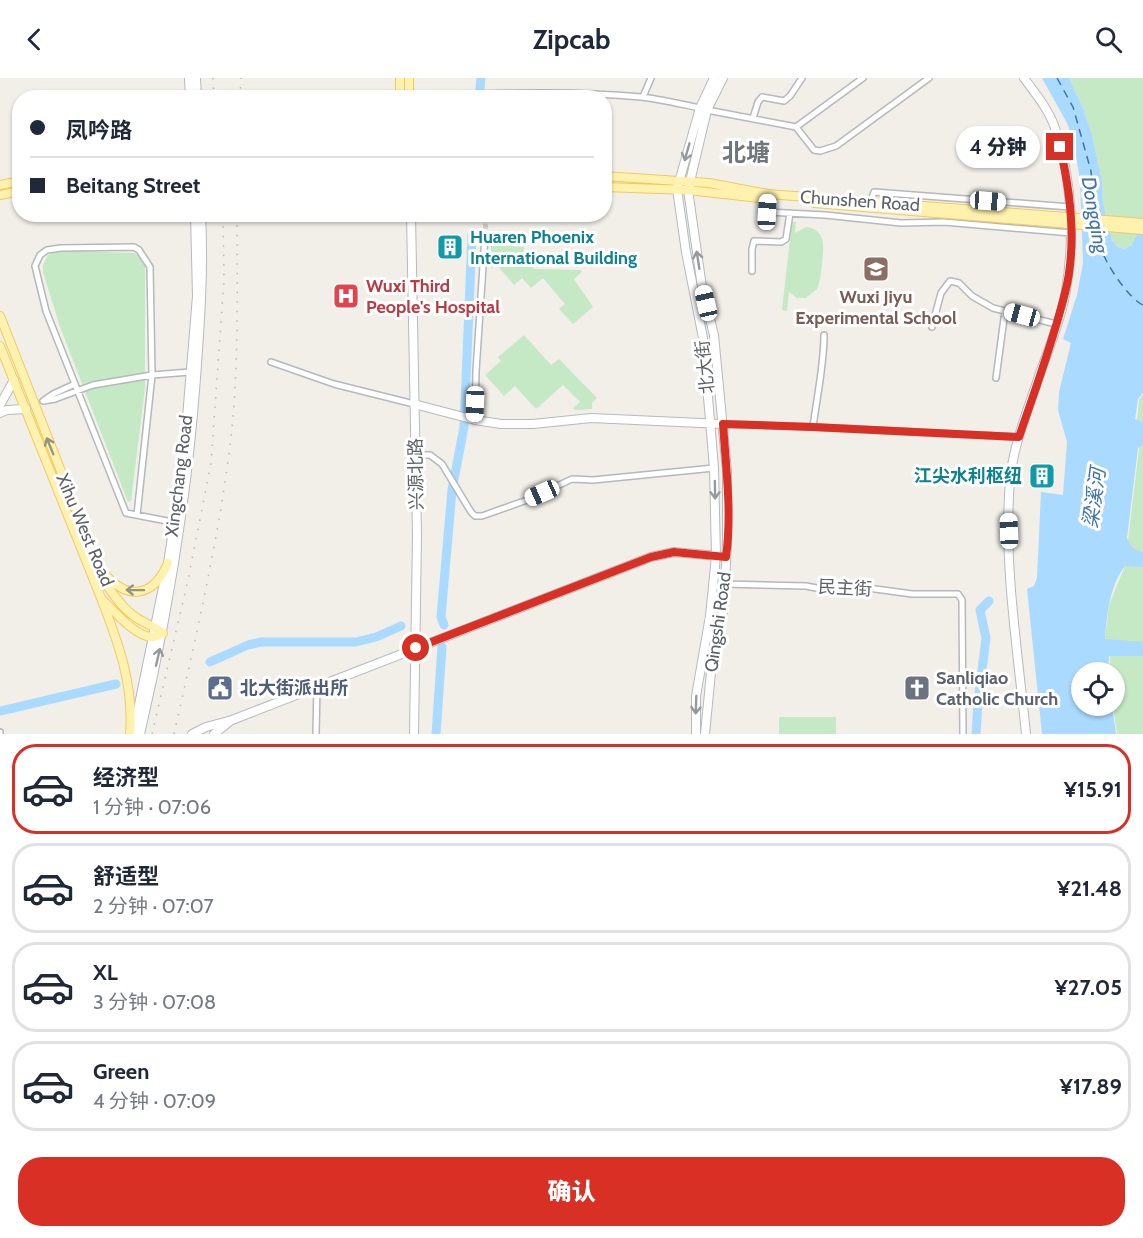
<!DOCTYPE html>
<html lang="zh">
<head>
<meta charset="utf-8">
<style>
	:root { --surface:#fff; --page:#f2f2f3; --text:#1f2937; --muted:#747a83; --line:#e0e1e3; --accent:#d93025 }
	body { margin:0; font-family:Cabin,"Noto Sans SC",sans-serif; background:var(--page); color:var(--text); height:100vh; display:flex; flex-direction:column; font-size:22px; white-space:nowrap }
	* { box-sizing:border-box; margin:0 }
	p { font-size:20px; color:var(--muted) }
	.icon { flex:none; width:33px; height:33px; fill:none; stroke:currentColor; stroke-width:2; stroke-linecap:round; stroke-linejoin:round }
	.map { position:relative; height:656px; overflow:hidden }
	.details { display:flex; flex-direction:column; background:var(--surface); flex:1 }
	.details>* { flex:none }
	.banner { position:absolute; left:12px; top:12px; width:600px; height:132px; border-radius:24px; box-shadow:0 2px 4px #0004; display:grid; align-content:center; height:132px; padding:0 18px; background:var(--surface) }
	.buttons { position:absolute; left:1071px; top:584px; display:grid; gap:12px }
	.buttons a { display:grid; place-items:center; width:54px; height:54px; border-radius:50%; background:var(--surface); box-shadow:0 2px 4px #0004; font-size:30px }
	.end { position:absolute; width:27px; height:27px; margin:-14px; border:8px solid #d93025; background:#fff; box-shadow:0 0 0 3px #fff }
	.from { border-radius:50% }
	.bubble { position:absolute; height:42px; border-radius:21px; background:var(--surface); box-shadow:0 2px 4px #0004; font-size:20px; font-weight:800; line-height:42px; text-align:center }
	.car { position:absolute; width:18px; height:36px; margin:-18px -9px; border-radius:8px; box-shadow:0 0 4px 2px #0007; background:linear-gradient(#fff 24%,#345 0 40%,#fff 0 76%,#345 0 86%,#fff 0) }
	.banner b { display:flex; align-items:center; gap:21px; height:57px; font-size:22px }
	.banner b+b { border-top:2px solid var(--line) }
	.banner i { width:15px; height:15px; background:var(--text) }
	ul { padding:10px 0 0; list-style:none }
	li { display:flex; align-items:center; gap:18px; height:90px; margin:0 12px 9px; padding:0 6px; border:3px solid var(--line); border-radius:24px }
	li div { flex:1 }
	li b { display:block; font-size:22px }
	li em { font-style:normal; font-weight:800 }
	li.on { border-color:var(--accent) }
	li>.icon { width:54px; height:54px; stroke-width:1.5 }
	.primary-button { display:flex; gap:12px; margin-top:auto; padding:12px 18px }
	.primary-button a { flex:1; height:69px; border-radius:24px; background:var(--accent); color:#fff; font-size:24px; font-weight:800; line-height:69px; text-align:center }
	header { display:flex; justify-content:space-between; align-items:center; height:78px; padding:0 18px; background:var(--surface); font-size:27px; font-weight:800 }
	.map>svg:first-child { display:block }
	.green { fill:#c5e8c5 }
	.water { fill:#aadaff }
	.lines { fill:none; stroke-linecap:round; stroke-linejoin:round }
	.river { stroke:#aadaff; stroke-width:9 }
	.ferry { stroke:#4174aa; stroke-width:1.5; stroke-dasharray:8 6; stroke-linecap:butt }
	.street-tunnel { stroke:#ccccc8; stroke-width:5; stroke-dasharray:5 2.5; stroke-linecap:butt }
	.street-casing { stroke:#b5b8bc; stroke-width:8 }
	.secondary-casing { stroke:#b6babf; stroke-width:10 }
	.primary-casing { stroke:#f2c960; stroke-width:10 }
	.street { stroke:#fff; stroke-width:5 }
	.secondary { stroke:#fff; stroke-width:8 }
	.primary { stroke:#fff2af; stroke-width:8 }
	.rail { stroke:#b6b7b8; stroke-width:1.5; stroke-dasharray:1.5 8; stroke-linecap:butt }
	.primary-bridge-casing { stroke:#f2c960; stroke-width:10; stroke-linecap:butt }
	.primary-bridge { stroke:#fff2af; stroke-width:8 }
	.oneway { stroke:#979a9d }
	.oneway2 { stroke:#979581 }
	.route { stroke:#d93025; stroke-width:8 }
	.labels { text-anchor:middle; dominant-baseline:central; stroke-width:6; stroke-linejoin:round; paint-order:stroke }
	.street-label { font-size:18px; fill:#5f6368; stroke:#fff }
	.culture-label { font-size:18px; font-weight:bold; fill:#0d838f; stroke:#fff; text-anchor:start }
	.health-label { font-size:18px; font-weight:bold; fill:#be3a42; stroke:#fff; text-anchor:start }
	.education-label { font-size:18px; font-weight:bold; fill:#785e54; stroke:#fff }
	.worship-label { font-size:18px; font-weight:bold; fill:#5b616d; stroke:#fff; text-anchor:start }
	.service-label { font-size:18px; font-weight:bold; fill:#4e5e75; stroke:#fff; text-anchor:start }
	.water-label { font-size:20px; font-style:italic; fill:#4174aa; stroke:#fff }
	.district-label { font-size:24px; font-weight:bold; fill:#70757a; stroke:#fff }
</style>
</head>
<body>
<header><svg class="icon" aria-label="back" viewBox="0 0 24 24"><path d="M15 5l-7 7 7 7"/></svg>Zipcab<svg class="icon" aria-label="search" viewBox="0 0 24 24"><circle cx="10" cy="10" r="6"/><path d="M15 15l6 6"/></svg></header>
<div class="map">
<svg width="1143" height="656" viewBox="0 0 1143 656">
	<rect width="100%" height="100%" fill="#f1efe8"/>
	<path class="green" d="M1069,0H1143V141L1132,167L1125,171L1118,169L1112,162L1103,125L1102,103L1092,57L1083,30Z
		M792,144H796L795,155L806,149C828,152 823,171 822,187C821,195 820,204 817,211L806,220H797L789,214L787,233L782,232Z
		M491,167L524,169L523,180L534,191L580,192L582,194L574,201L593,229L573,246L559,231L565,226L543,200L531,210L522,200L514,207L496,186L491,191Z
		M59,173L135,175L140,179L145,188V310L131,423L128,424L60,249L43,194V187L48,177Z
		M524,257L551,287L559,281L597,320L592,325V331L575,332L573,330L580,324L563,307L536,331L515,308L504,318L485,297L501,283L498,279Z
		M1143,317V656H1117L1113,627H1114V594H1109L1110,579L1105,562L1109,527L1125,488L1139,371L1137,341L1139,322Z
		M779,639H836V656H779Z"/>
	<path class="water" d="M1042,0H1069L1083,30L1092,57L1102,103L1103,125L1112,162L1118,169L1125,171L1132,167L1143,141V315L1138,321L1135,341L1143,344V366L1138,370L1127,460C1131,469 1134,472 1143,474V489L1125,488C1109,509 1107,537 1105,561L1143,564V578H1109L1108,594H1082V627H1112L1116,656H1042L1027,511L1034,508L1037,500L1041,414L1063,417L1067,364L1058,332L1059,314L1071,265L1063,261L1077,217L1083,185L1080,102L1074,65L1067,45Z"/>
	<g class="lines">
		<path class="river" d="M479,20L481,0
			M444,547L441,539L452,412L464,349L472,157
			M210,584L248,567L261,564H356L376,559L401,548
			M0,633L116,606
			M436,656L442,569
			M976,656L978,624L986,560L980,532L989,523"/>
		<path class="ferry" d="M1057,0L1073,29L1091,93L1095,137
			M1097,150C1098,157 1099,164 1101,170C1105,185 1129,221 1143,227"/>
		<path class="street-tunnel" d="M485,158L486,138"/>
		<defs>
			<path id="street" d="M409,18C486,16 564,12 641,19C660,21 680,26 700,30
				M643,19L651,0
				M707,32L796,49L863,0
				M753,40L758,24L762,19L784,23L790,18L802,0
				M796,49L814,72L820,73L836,68L929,0
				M768,121L767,134L825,137L901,145L944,144L1071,155
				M870,125L874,114L1070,129
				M486,138V136
				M752,193V171L754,163L781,164L786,161L790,135
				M932,249L941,215L950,203L959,205L972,218L993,230L1056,246
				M271,284L334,306L414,326
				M996,300L1005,233
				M75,306L53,316L43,323L55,321L93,307L152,297L190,294
				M475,342L476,293L485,158
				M723,346L813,349L1019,359
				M813,349C817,318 824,287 824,257
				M415,377H430L442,386L471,434L475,438H482L527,422L572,401L593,402L714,390
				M137,437L152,297L150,189L139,172L134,169L61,170L47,172L40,177L35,188L46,233L126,435L167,443L175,442
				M725,506L806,508L832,513L868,510L912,516H958L962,522L963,656
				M0,654V656
				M316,656L317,608"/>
			<path id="secondary" d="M189,0L190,20
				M196,0L197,20
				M1024,0C1035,15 1049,32 1055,50C1072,101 1075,159 1066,212C1061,241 1049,270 1039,298C1028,332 1013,367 1010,403C1003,484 1018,574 1026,656
				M411,136L417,457L414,656
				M414,326L475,342L501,346H533L591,340L723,346
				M0,327L14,302
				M0,335L7,332L26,331
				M133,656L168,485L183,388L197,218L195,136
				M140,656C168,537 187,422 196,300C200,245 204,192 201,136
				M192,656L206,649L232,642L651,479L674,474L718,478
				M214,656L229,644
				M696,656V618L710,538L716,478L714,390L703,260L686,174L677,111L700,30L714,0
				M705,656L712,584L723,534L725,506L727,466V393L714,257L702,209L688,112L707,32L723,0"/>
			<path id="primary" d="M409,0V20
				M400,20V0
				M604,98L709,105L768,116L937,129
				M0,107L20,103
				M604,109L688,112L760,120
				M0,117L20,113
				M814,125L936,135
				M0,238L105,505C114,517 122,530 134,538C143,545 154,548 163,555
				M0,268L101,520C112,531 137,561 154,559C157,558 160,557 163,555
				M103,494C127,523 153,520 168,485
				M102,523C119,566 134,609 130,656"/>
		</defs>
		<use href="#street" class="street-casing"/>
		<use href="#secondary" class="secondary-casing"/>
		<use href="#primary" class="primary-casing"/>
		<use href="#street" class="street"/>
		<use href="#secondary" class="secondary"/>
		<use href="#primary" class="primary"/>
		<path class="rail" d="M213,0L214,20
			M240,20L241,0
			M152,656L188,502L211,385L224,202L223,136
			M174,656C196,558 219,460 231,360C239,286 237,211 237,136"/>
		<defs>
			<path id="primary-bridge" d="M937,129L1143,145
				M936,135L1143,152"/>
		</defs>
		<use href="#primary-bridge" class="primary-bridge-casing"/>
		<use href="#primary-bridge" class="primary-bridge"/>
	</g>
	<defs><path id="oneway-shaft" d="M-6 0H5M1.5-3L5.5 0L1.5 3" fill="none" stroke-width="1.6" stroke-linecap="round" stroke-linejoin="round" transform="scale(1.5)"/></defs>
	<g class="oneway">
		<use href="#oneway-shaft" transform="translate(687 74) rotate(106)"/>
		<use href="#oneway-shaft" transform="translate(698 182) rotate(-99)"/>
		<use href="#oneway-shaft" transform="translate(715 412) rotate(89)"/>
		<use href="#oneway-shaft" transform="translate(158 579) rotate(-77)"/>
		<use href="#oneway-shaft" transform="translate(696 627) rotate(92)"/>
	</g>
	<g class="oneway2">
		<use href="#oneway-shaft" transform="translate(50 368) rotate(-112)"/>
		<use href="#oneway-shaft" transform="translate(135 512) rotate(-179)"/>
	</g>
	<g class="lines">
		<path class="route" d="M416,570L651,479L674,474L726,479C732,435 726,390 723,346L813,349L1019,359C1035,312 1053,264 1065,215C1077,168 1071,116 1060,69"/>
	</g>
	<defs>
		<symbol id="building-square" viewBox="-11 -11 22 22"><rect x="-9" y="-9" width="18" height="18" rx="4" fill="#0f9aa8" stroke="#fff"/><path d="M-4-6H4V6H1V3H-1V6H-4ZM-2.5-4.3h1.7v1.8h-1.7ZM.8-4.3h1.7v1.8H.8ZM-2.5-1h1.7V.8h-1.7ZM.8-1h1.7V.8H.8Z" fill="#fff"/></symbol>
		<symbol id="school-square" viewBox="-11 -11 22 22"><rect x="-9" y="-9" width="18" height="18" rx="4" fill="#8d6e63" stroke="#fff"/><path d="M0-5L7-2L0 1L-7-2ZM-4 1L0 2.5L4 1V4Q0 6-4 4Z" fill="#fff"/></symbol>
		<symbol id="hospital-square" viewBox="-11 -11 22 22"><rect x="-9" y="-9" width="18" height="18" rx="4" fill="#e0444e" stroke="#fff"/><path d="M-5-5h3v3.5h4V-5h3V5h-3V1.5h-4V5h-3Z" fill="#fff"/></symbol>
		<symbol id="civic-square" viewBox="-11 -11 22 22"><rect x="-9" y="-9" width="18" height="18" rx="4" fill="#5c6f8a" stroke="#fff"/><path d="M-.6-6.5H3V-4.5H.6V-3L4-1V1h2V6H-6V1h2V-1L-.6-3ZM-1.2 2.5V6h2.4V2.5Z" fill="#fff"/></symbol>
		<symbol id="church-square" viewBox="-11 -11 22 22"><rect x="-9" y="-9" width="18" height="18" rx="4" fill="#6b7280" stroke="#fff"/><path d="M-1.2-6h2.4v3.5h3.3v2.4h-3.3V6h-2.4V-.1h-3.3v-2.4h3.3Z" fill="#fff"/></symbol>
	</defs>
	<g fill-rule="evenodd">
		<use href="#building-square" x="435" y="154" width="30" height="30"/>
		<use href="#school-square" x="861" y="176" width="30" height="30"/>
		<use href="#hospital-square" x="331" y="203" width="30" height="30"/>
		<use href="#building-square" x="1027" y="383" width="30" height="30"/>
		<use href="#civic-square" x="205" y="595" width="30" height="30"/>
		<use href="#church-square" x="902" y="595" width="30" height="30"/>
	</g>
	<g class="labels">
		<g class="street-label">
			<text transform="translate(860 123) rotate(4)">Chunshen Road</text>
			<text transform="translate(705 289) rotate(-96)">北大街</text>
			<text transform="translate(416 396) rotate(-91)">兴源北路</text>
			<text transform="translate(179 398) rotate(-83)">Xingchang Road</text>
			<text transform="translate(85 452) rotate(67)">Xihu West Road</text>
			<text transform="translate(845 510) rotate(3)">民主街</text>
			<text transform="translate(718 544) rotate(-82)">Qingshi Road</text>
		</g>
		<g class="culture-label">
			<text x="470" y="159">Huaren Phoenix<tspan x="470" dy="21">International Building</tspan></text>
			<text x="1022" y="398" text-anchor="end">江尖水利枢纽</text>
		</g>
		<g class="health-label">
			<text x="366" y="208">Wuxi Third<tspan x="366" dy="21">People's Hospital</tspan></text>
		</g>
		<g class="education-label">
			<text x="876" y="219">Wuxi Jiyu<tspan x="876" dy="21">Experimental School</tspan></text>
		</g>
		<g class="worship-label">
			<text x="936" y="600">Sanliqiao<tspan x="936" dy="21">Catholic Church</tspan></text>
		</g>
		<g class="service-label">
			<text x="240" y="610">北大街派出所</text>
		</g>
		<g class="water-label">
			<text transform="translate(1095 137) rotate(80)">Dongqing</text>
			<text transform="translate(1094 420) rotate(-82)">梁溪河</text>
		</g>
		<g class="district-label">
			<text x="746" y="74">北塘</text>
		</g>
	</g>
</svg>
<div class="buttons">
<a><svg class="icon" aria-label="locate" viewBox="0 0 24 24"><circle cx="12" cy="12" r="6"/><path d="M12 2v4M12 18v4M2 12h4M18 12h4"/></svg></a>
</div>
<i class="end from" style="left:416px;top:570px"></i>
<i class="end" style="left:1060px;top:69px"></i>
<div class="bubble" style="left:956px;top:48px;width:84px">4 分钟</div>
<i class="car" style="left:988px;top:123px;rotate:94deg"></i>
<i class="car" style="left:767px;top:134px;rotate:3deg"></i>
<i class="car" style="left:706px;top:225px;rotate:347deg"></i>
<i class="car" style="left:1022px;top:237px;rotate:285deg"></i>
<i class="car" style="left:475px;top:326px;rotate:182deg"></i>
<i class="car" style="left:542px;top:415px;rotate:246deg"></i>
<i class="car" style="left:1009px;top:453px;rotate:358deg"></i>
<div class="banner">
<b><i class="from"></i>凤吟路</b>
<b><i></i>Beitang Street</b>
</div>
</div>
<section class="details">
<ul>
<li class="on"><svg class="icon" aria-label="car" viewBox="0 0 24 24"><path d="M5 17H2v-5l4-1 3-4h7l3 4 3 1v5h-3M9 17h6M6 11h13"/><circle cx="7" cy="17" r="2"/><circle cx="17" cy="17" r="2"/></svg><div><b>经济型</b><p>1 分钟 · 07:06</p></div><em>¥15.91</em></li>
<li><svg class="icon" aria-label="car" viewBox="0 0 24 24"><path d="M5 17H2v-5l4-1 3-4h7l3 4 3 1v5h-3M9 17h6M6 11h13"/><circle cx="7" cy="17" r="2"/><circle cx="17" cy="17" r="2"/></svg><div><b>舒适型</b><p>2 分钟 · 07:07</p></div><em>¥21.48</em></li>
<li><svg class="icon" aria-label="car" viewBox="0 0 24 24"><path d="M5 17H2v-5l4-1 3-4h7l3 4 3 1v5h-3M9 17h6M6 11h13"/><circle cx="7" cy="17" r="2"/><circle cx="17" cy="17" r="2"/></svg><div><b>XL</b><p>3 分钟 · 07:08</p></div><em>¥27.05</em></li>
<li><svg class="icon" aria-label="car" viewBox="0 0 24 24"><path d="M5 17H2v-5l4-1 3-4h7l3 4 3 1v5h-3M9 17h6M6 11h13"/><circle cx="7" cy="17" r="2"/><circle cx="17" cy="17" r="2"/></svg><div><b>Green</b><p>4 分钟 · 07:09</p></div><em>¥17.89</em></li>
</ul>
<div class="primary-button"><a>确认</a></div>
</section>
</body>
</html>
